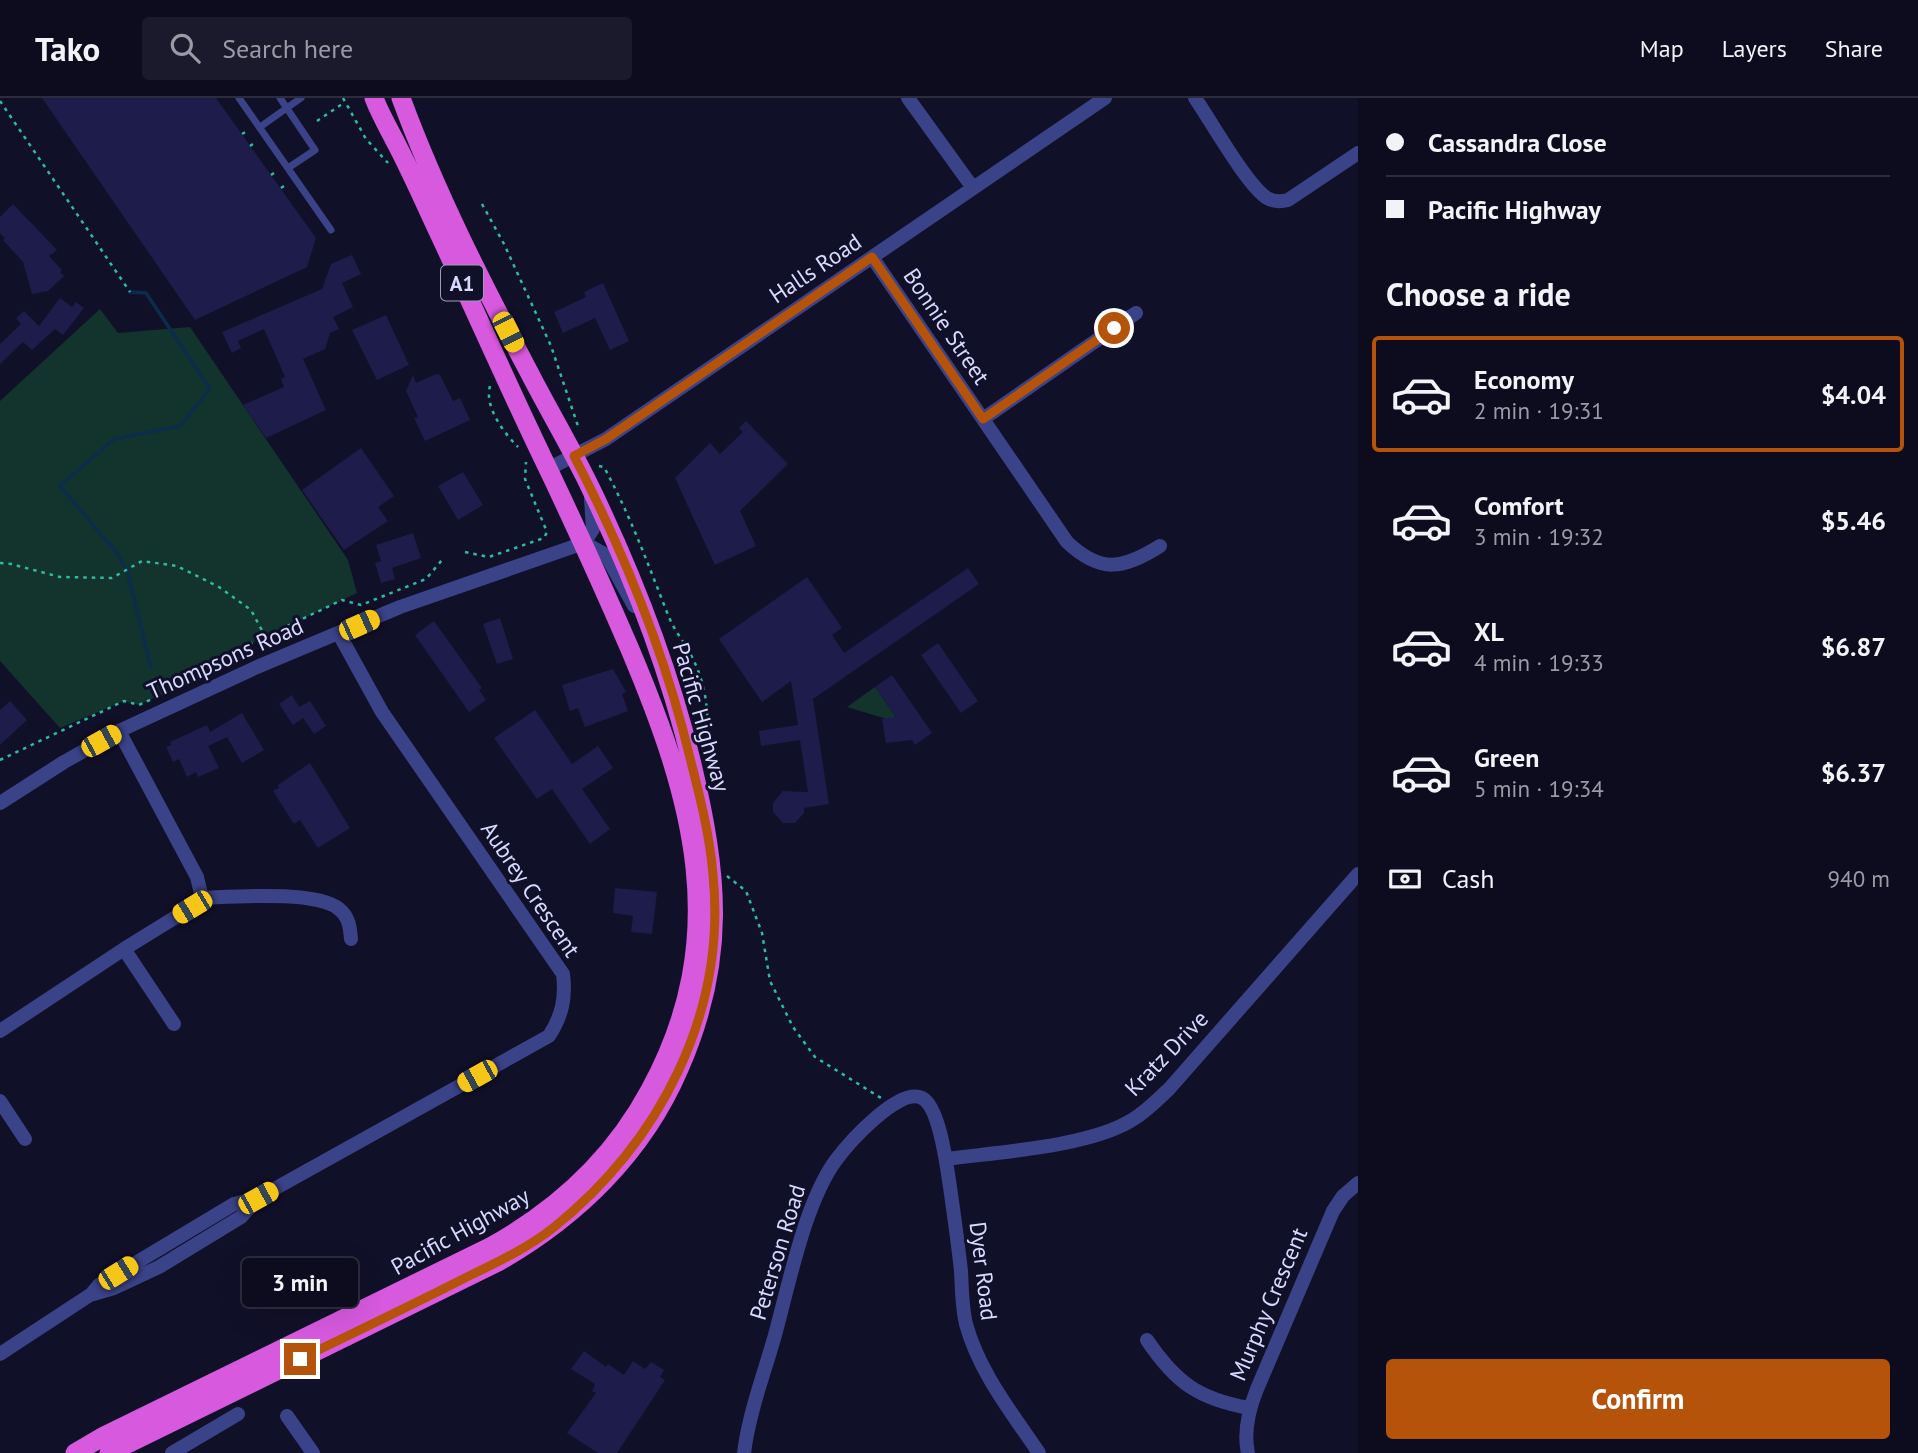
<!DOCTYPE html>
<html lang="en">
<head>
<meta charset="utf-8">
<style>
	:root { --surface:#0d0c1f; --page:#1b1a2c; --text:#f1f3f6; --muted:#9a9ba4; --line:#2d2c3d; --accent:#b45309 }
	body { margin:0; font-family:"PT Sans",sans-serif; background:var(--page); color:var(--text); height:100vh; display:flex; flex-direction:column; font-size:26px; white-space:nowrap }
	* { box-sizing:border-box; margin:0 }
	p { font-size:23px; color:var(--muted) }
	.icon { flex:none; width:38px; height:38px; fill:none; stroke:currentColor; stroke-width:2; stroke-linecap:round; stroke-linejoin:round }
	.map { position:relative; flex:1; overflow:hidden }
	.details { display:flex; flex-direction:column; background:var(--surface); width:560px }
	.details>* { flex:none }
	.top-card { display:grid; align-content:center; height:154px; padding:0 28px; background:var(--surface) }
	.end { position:absolute; width:32px; height:32px; margin:-16px; border:9px solid #b45309; background:#fff; box-shadow:0 0 0 4px #fff }
	.from { border-radius:50% }
	.bubble { position:absolute; height:49px; border-radius:7px; background:var(--surface); box-shadow:0 7px 28px #0002,0 0 0 2px var(--line); font-size:23px; font-weight:700; line-height:49px; text-align:center }
	.car { position:absolute; width:21px; height:42px; margin:-21px -10px; border-radius:9px; box-shadow:0 0 5px 2px #0007; background:linear-gradient(#f5c518 24%,#345 0 40%,#f5c518 0 76%,#345 0 86%,#f5c518 0) }
	.top-card b { display:flex; align-items:center; gap:24px; height:66px; font-size:26px }
	.top-card b+b { border-top:2px solid var(--line) }
	.top-card i { width:18px; height:18px; background:var(--text) }
	ul { padding:0; list-style:none }
	li { display:flex; align-items:center; gap:21px; height:116px; margin:0 14px 10px; padding:0 14px; border:4px solid transparent; border-radius:7px }
	li div { flex:1 }
	li b { display:block; font-size:26px }
	li em { font-style:normal; font-weight:700 }
	li.on { border-color:var(--accent) }
	li>.icon { width:63px; height:63px; stroke-width:1.5 }
	h2 { padding:0 28px; font-size:32px; line-height:84px }
	.pay { display:flex; align-items:center; gap:18px; height:77px; padding:0 28px; font-size:26px }
	.pay p { margin-inline-start:auto }
	.primary-button { display:flex; gap:14px; margin-top:auto; padding:14px 28px }
	.primary-button a { flex:1; height:80px; border-radius:7px; background:var(--accent); color:#fff; font-size:28px; font-weight:700; line-height:80px; text-align:center }
	header { display:flex; align-items:center; gap:42px; box-sizing:border-box; height:98px; padding:0 35px; background:var(--surface); border-bottom:2px solid var(--line) }
	header strong { font-size:33px }
	nav { display:flex; gap:38px; margin-inline-start:auto; font-size:24px }
	.search { width:490px; height:63px; background:var(--page); display:flex; align-items:center; gap:18px; box-sizing:border-box; padding:0 24px; border-radius:7px; color:var(--muted); font-size:26px }
	main { display:flex; flex:1; min-height:0 }
	.map>svg:first-child { display:block }
	.green { fill:#13332d }
	.lines { fill:none; stroke-linecap:round; stroke-linejoin:round }
	.stream { stroke:#0c2c4c; stroke-width:3.5 }
	.building { fill:#1e1c4a }
	.path { stroke:#2ebca0; stroke-width:2.5; stroke-dasharray:3.5 5; stroke-linecap:butt }
	.service { stroke:#3a4288; stroke-width:7 }
	.minor { stroke:#3a4288; stroke-width:14 }
	.tertiary { stroke:#3a4288; stroke-width:14 }
	.trunk { stroke:#d659de; stroke-width:19 }
	.route { stroke:#b45309; stroke-width:9 }
	.labels { text-anchor:middle; dominant-baseline:central; stroke-width:6; stroke-linejoin:round; paint-order:stroke }
	.shield { fill:#111029; stroke:#9c9dbf; stroke-width:2 }
	.shield-label { font-size:21px; font-weight:bold; fill:#d8d9ff }
	.street-label { font-size:23px; fill:#d8d9ff; stroke:#111029 }
</style>
</head>
<body>
<header>
<strong>Tako</strong>
<div class="search"><svg class="icon" aria-label="search" viewBox="0 0 24 24"><circle cx="10" cy="10" r="6"/><path d="M15 15l6 6"/></svg>Search here</div>
<nav><a>Map</a><a>Layers</a><a>Share</a></nav>
</header>
<main>
<div class="map">
<svg width="1358" height="1355" viewBox="0 0 1358 1355">
	<rect width="100%" height="100%" fill="#111029"/>
	<path class="green" d="M100,211L118,235L190,229L348,462L357,495L197,571L185,586L139,607L124,603L60,630L0,563V303Z
		M875,589L900,625L847,609Z"/>
	<g class="lines">
		<path class="stream" d="M130,194L146,195L210,291L180,328L114,341L60,388L115,453L127,472L151,570"/>
	</g>
	<path class="building" d="M42,0H216L316,140L307,169L195,222Z
		M13,106L57,152L49,158L62,172L60,174L64,178L48,193L32,196L23,164L3,142L5,140L0,135V119Z
		M352,157L361,176L342,185L353,209L333,219L339,231L330,235L325,251L303,261L326,312L266,340L243,307L284,289L281,281L285,279L264,231L238,243L241,250L232,255L222,234L322,191L331,166Z
		M603,185L629,243L610,252L595,220L563,235L554,214L586,199L584,194Z
		M60,200L72,209L76,204L84,210L63,237L55,231L32,252L23,244L0,266V246L21,226L16,220L24,213L39,228Z
		M386,217L409,267L377,282L352,232Z
		M436,276L440,277L453,303L460,300L470,322L425,343L414,320L418,319L406,293L413,277L416,285Z
		M746,323L788,366L740,413L756,448L715,467L675,380L710,345L720,356L743,334L739,330Z
		M361,350L394,398L378,409L388,423L344,452L302,392Z
		M463,374L483,407L458,422L438,388Z
		M413,435L421,460L392,470L395,481L381,485L375,465L381,463L376,447Z
		M968,470L979,486L813,601L829,706L804,710V715L795,725H783L773,714V705L783,693L808,694L800,642L761,648L759,633L798,627L791,583L762,604L719,541L807,479L842,530L832,537L844,555Z
		M500,520L513,561L497,566L483,526Z
		M434,523L482,590L479,592L486,602L469,614L415,537Z
		M938,545L978,603L961,615L921,557Z
		M613,571L626,594L622,596L628,613L585,629L578,610L570,613L562,587Z
		M892,577L932,635L915,647L912,642L886,645L882,621L896,619L875,589Z
		M292,597L299,609L310,603L326,628L314,636L303,620L293,627L279,606Z
		M10,603L27,622L0,647V612Z
		M535,612L572,666L598,648L613,670L582,691L610,731L590,746L552,691L537,701L494,640Z
		M242,615L264,652L242,665L227,639L208,648L219,670L198,679L196,674L187,679L179,661L173,664L166,649L171,647L170,644L207,627L210,634Z
		M310,665L350,730L318,750L300,722L294,726L273,693L279,690L278,687Z
		M615,790L657,794L652,836L631,834L633,818L613,815Z
		M584,1253L606,1269L608,1266L624,1277L633,1263L645,1271L651,1264L664,1272L660,1279L665,1282L617,1355H598L567,1335L596,1295L592,1293L595,1286L571,1271Z"/>
	<g class="lines">
		<path class="path" d="M343,0L366,41L388,65
			M0,3L130,194
			M317,23L345,4
			M242,36L249,32
			M250,48L257,43
			M271,77L277,73
			M281,90L287,86
			M482,106L504,146L551,248L579,331
			M490,288C484,309 504,335 518,349
			M599,368L604,369C630,417 648,466 668,517C674,532 684,544 692,559C703,580 709,608 707,631
			M465,454L489,459L544,440L547,434L525,381L526,364
			M0,465L11,466L60,479L112,480L142,463L177,468L219,489L251,512L265,538
			M0,662L124,603L139,607L185,586L197,571L342,502L361,507L426,481L442,462
			M727,778L746,793L762,835L770,883L793,929L815,959L881,1000"/>
		<path class="service" d="M239,0L331,132
			M280,0L315,52L288,70
			M260,29L301,0"/>
		<path class="minor" d="M908,0L973,90
			M1195,0C1211,23 1246,86 1267,100C1274,104 1280,104 1288,102L1358,55
			M872,159L1067,444C1101,476 1123,471 1160,448
			M983,321L1136,215
			M548,371L606,341L1105,0
			M119,633L197,779L202,800
			M202,800C233,799 316,792 339,811C349,819 350,829 351,841
			M124,851L174,926
			M0,933L124,851L192,809L202,800
			M0,1003L25,1041
			M946,1061C998,1054 1088,1049 1132,1022C1146,1014 1157,1002 1169,991L1358,776
			M93,1194L99,1187L234,1106L258,1100
			M1147,1242C1176,1285 1199,1301 1249,1310
			M0,1256L90,1197L114,1190L159,1169L241,1119L258,1100L549,938C562,918 566,900 563,876L382,614L339,536
			M287,1318L313,1355
			M172,1355L238,1316
			M744,1355C749,1315 764,1276 775,1237C789,1186 805,1104 836,1062C848,1046 899,988 922,1000C940,1009 947,1070 950,1089C954,1117 958,1145 961,1173C962,1191 962,1210 966,1226C979,1274 1012,1315 1039,1355
			M1248,1355C1243,1333 1249,1311 1257,1291L1333,1113L1343,1098L1358,1085"/>
		<path class="tertiary" d="M584,445L606,457L634,508
			M0,705L64,664L119,633L257,569L400,509L584,445L593,431L591,401"/>
		<path class="trunk" d="M75,1355L104,1338L490,1149C557,1112 613,1061 650,992C734,838 693,700 629,549C604,491 578,434 551,377C511,295 475,212 436,129C423,101 411,74 397,47C389,31 380,16 374,0
			M109,1355L498,1164C577,1119 643,1055 679,971C728,860 718,775 691,662C668,568 633,478 591,391C572,351 549,313 529,274C482,185 436,95 401,0"/>
	</g>
	<g class="lines">
		<path class="route" d="M300,1261C353,1235 406,1210 459,1183C491,1167 525,1152 553,1130C659,1045 727,916 713,777C710,738 700,699 690,660C665,555 624,454 574,358L606,341L872,159L983,321L1114,230"/>
	</g>
	<g class="labels">
		<rect class="shield" x="441" y="167.5" width="42" height="35" rx="5"/>
		<g class="shield-label">
			<text x="462" y="185">A1</text>
		</g>
		<g class="street-label">
			<text transform="translate(815 170) rotate(-34)">Halls Road</text>
			<text transform="translate(947 228) rotate(56)">Bonnie Street</text>
			<text transform="translate(225 560) rotate(-24)">Thompsons Road</text>
			<text transform="translate(702 619) rotate(74)">Pacific Highway</text>
			<text transform="translate(531 791) rotate(56)">Aubrey Crescent</text>
			<text transform="translate(1166 955) rotate(-46)">Kratz Drive</text>
			<text transform="translate(460 1133) rotate(-29)">Pacific Highway</text>
			<text transform="translate(777 1154) rotate(-73)">Peterson Road</text>
			<text transform="translate(984 1173) rotate(83)">Dyer Road</text>
			<text transform="translate(1268 1206) rotate(-67)">Murphy Crescent</text>
		</g>
	</g>
</svg>
<i class="end from" style="left:1114px;top:230px"></i>
<i class="end" style="left:300px;top:1261px"></i>
<div class="bubble" style="left:242px;top:1160px;width:116px">3 min</div>
<i class="car" style="left:508px;top:234px;rotate:153deg"></i>
<i class="car" style="left:359px;top:527px;rotate:66deg"></i>
<i class="car" style="left:101px;top:643px;rotate:61deg"></i>
<i class="car" style="left:192px;top:809px;rotate:239deg"></i>
<i class="car" style="left:477px;top:978px;rotate:241deg"></i>
<i class="car" style="left:258px;top:1100px;rotate:61deg"></i>
<i class="car" style="left:118px;top:1175px;rotate:58deg"></i>
</div>
<section class="details">
<div class="top-card">
<b><i class="from"></i>Cassandra Close</b>
<b><i></i>Pacific Highway</b>
</div>
<h2>Choose a ride</h2>
<ul>
<li class="on"><svg class="icon" aria-label="car" viewBox="0 0 24 24"><path d="M5 17H2v-5l4-1 3-4h7l3 4 3 1v5h-3M9 17h6M6 11h13"/><circle cx="7" cy="17" r="2"/><circle cx="17" cy="17" r="2"/></svg><div><b>Economy</b><p>2 min · 19:31</p></div><em>$4.04</em></li>
<li><svg class="icon" aria-label="car" viewBox="0 0 24 24"><path d="M5 17H2v-5l4-1 3-4h7l3 4 3 1v5h-3M9 17h6M6 11h13"/><circle cx="7" cy="17" r="2"/><circle cx="17" cy="17" r="2"/></svg><div><b>Comfort</b><p>3 min · 19:32</p></div><em>$5.46</em></li>
<li><svg class="icon" aria-label="car" viewBox="0 0 24 24"><path d="M5 17H2v-5l4-1 3-4h7l3 4 3 1v5h-3M9 17h6M6 11h13"/><circle cx="7" cy="17" r="2"/><circle cx="17" cy="17" r="2"/></svg><div><b>XL</b><p>4 min · 19:33</p></div><em>$6.87</em></li>
<li><svg class="icon" aria-label="car" viewBox="0 0 24 24"><path d="M5 17H2v-5l4-1 3-4h7l3 4 3 1v5h-3M9 17h6M6 11h13"/><circle cx="7" cy="17" r="2"/><circle cx="17" cy="17" r="2"/></svg><div><b>Green</b><p>5 min · 19:34</p></div><em>$6.37</em></li>
</ul>
<div class="pay"><svg class="icon" aria-label="cash" viewBox="0 0 24 24"><path d="M3 7h18v10H3z"/><circle cx="12" cy="12" r="2"/></svg>Cash<p>940 m</p></div>
<div class="primary-button"><a>Confirm</a></div>
</section>
</main>
</body>
</html>
